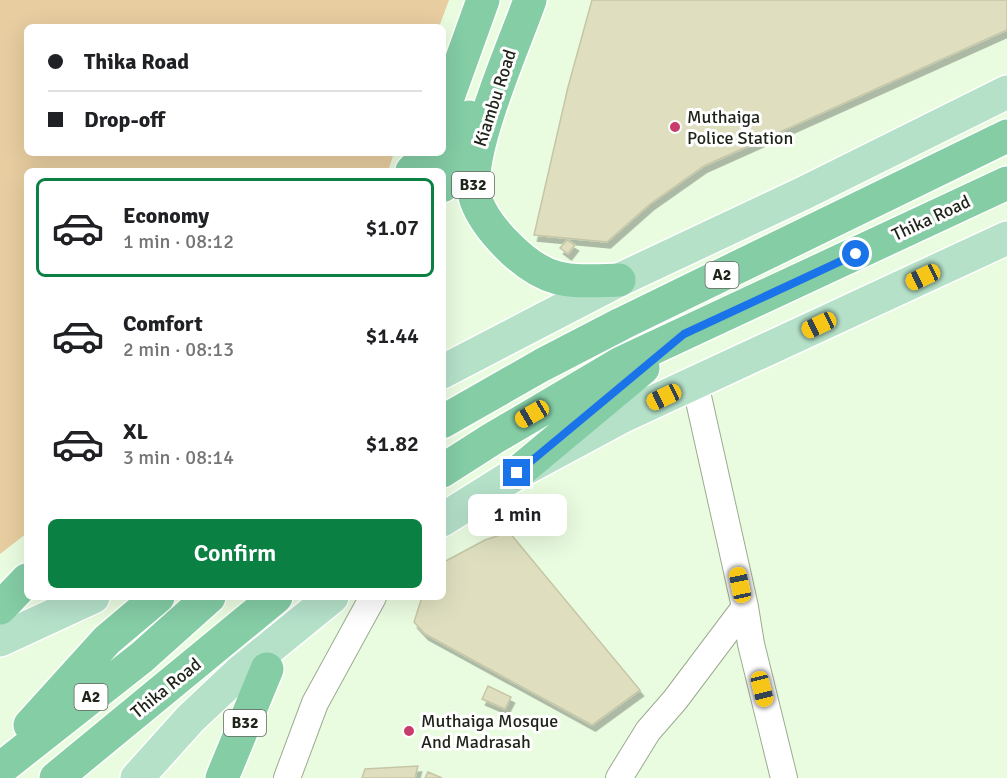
<!DOCTYPE html>
<html lang="en">
<head>
<meta charset="utf-8">
<style>
	:root { --surface:#fff; --page:#f6f6f6; --text:#202124; --muted:#757577; --line:#e0e0e0; --accent:#0b8043 }
	body { margin:0; font-family:Signika,sans-serif; background:var(--page); color:var(--text); height:100vh; display:flex; flex-direction:column; font-size:22px; white-space:nowrap }
	* { box-sizing:border-box; margin:0 }
	p { font-size:20px; color:var(--muted) }
	.icon { flex:none; width:33px; height:33px; fill:none; stroke:currentColor; stroke-width:2; stroke-linecap:round; stroke-linejoin:round }
	.map { position:relative; flex:1; overflow:hidden }
	.sheet { position:absolute; left:24px; top:168px; width:422px; height:432px; display:flex; flex-direction:column; background:var(--surface); border-radius:9px; box-shadow:0 6px 24px #0002 }
	.sheet>* { flex:none }
	.guide { position:absolute; left:24px; top:24px; width:422px; height:132px; border-radius:9px; box-shadow:0 6px 24px #0002; display:grid; align-content:center; height:132px; padding:0 24px; background:var(--surface) }
	.end { position:absolute; width:27px; height:27px; margin:-14px; border:8px solid #1a73e8; background:#fff; box-shadow:0 0 0 3px #fff }
	.from { border-radius:50% }
	.bubble { position:absolute; height:42px; border-radius:9px; background:var(--surface); box-shadow:0 6px 24px #0002; font-size:20px; font-weight:600; line-height:42px; text-align:center }
	.car { position:absolute; width:18px; height:36px; margin:-18px -9px; border-radius:8px; box-shadow:0 0 4px 2px #0007; background:linear-gradient(#f5c518 24%,#345 0 40%,#f5c518 0 76%,#345 0 86%,#f5c518 0) }
	.guide b { display:flex; align-items:center; gap:21px; height:57px; font-size:22px }
	.guide b+b { border-top:2px solid var(--line) }
	.guide i { width:15px; height:15px; background:var(--text) }
	ul { padding:10px 0 0; list-style:none }
	li { display:flex; align-items:center; gap:18px; height:99px; margin:0 12px 9px; padding:0 12px; border:3px solid transparent; border-radius:9px }
	li div { flex:1 }
	li b { display:block; font-size:22px }
	li em { font-style:normal; font-weight:600 }
	li.current { border-color:var(--accent) }
	li>.icon { width:54px; height:54px; stroke-width:1.5 }
	.action { display:flex; gap:12px; margin-top:auto; padding:12px 24px }
	.action a { flex:1; height:69px; border-radius:9px; background:var(--accent); color:#fff; font-size:24px; font-weight:600; line-height:69px; text-align:center }
	.map>svg:first-child { display:block }
	.green { fill:#e7cda0 }
	.building { fill:#dfdfc0; stroke:#c6c6a7; stroke-width:1.5; filter:url(#shadow) }
	.lines { fill:none; stroke-linecap:round; stroke-linejoin:round }
	.minor-casing { stroke:#9bab91; stroke-width:28 }
	.major-casing { stroke:#fff; stroke-width:36 }
	.highway-casing { stroke:#fff; stroke-width:36 }
	.minor { stroke:#fff; stroke-width:26 }
	.major { stroke:#b5e1c9; stroke-width:33 }
	.highway { stroke:#84cda5; stroke-width:33 }
	.route { stroke:#1a73e8; stroke-width:8 }
	.poi-dot { fill:#c83b6a; stroke:#fff; stroke-width:2 }
	.labels { text-anchor:middle; dominant-baseline:central; stroke-width:6; stroke-linejoin:round; paint-order:stroke }
	.shield { fill:#fff; stroke:#62665f; stroke-width:1.5 }
	.shield-label { font-size:16px; font-weight:bold; fill:#1e241a }
	.street-label { font-size:18px; fill:#1e241a; stroke:#fff }
	.poi-label { font-size:18px; fill:#1e241a; stroke:#fff; text-anchor:start }
</style>
</head>
<body>
<div class="map">
<svg width="1007" height="778" viewBox="0 0 1007 778">
	<defs>
		<filter id="shadow"><feDropShadow dx="3.5" dy="6" stdDeviation="0" flood-color="#0004"/></filter>
	</defs>
	<rect width="100%" height="100%" fill="#eafce0"/>
	<path class="green" d="M0,0H449L439,27H27V153H394L388,171H27V533L0,554Z"/>
	<path class="building" d="M592,0H1007V30L704,166L650,204L607,242L534,235L568,87Z
		M567,240L575,245L568,254L560,248Z
		M509,532L640,690L592,725L425,634L414,622L422,597H442V563L485,540Z
		M488,686L511,697L505,709L482,699Z
		M418,766L415,778H362L365,769Z
		M428,772L442,778H425Z"/>
	<g class="lines">
		<defs>
			<path id="minor" d="M695,383L745,607L751,644L784,778
				M287,778L315,703L373,597
				M619,778L648,731L675,700L745,607"/>
			<path id="major" d="M442,372L619,280L804,193L1007,92
				M442,520L517,473L623,416L1007,238
				M0,640L93,597
				M137,778L190,719L241,671L332,597"/>
			<path id="highway" d="M530,0C515,44 462,159 476,200C482,217 495,233 507,245C545,284 567,282 619,280
				M442,114L483,0
				M412,171L429,153
				M442,186L469,117
				M442,422L542,365L621,324L1007,136
				M442,471L492,439L621,363L1007,183
				M517,473L643,368
				M0,608L27,580
				M30,725L107,640L158,597
				M0,769L142,657L209,597
				M56,778L276,597
				M222,778L267,669"/>
		</defs>
		<use href="#minor" class="minor-casing"/>
		<use href="#major" class="major-casing"/>
		<use href="#highway" class="highway-casing"/>
		<use href="#minor" class="minor"/>
		<use href="#major" class="major"/>
		<use href="#highway" class="highway"/>
	</g>
	<g class="lines">
		<path class="route" d="M517,473L684,334L856,254"/>
	</g>
	<g class="poi-dot">
		<circle cx="675" cy="127" r="6"/>
		<circle cx="409" cy="731" r="6"/>
	</g>
	<g class="labels">
		<g class="shield">
			<rect x="452" y="172" width="42" height="26" rx="4.5"/>
			<rect x="705.5" y="262" width="33" height="26" rx="4.5"/>
			<rect x="74.5" y="684" width="33" height="26" rx="4.5"/>
			<rect x="224" y="710" width="42" height="26" rx="4.5"/>
		</g>
		<g class="shield-label">
			<text x="473" y="185">B32</text>
			<text x="722" y="275">A2</text>
			<text x="91" y="697">A2</text>
			<text x="245" y="723">B32</text>
		</g>
		<g class="street-label">
			<text transform="translate(495 98) rotate(-72)">Kiambu Road</text>
			<text transform="translate(931 218) rotate(-25)">Thika Road</text>
			<text transform="translate(166 688) rotate(-39)">Thika Road</text>
		</g>
		<g class="poi-label">
			<text x="687" y="117">Muthaiga<tspan x="687" dy="21">Police Station</tspan></text>
			<text x="421" y="721">Muthaiga Mosque<tspan x="421" dy="21">And Madrasah</tspan></text>
		</g>
	</g>
</svg>
<i class="end from" style="left:856px;top:254px"></i>
<i class="end" style="left:517px;top:473px"></i>
<div class="bubble" style="left:468px;top:494px;width:99px">1 min</div>
<i class="car" style="left:923px;top:277px;rotate:245deg"></i>
<i class="car" style="left:819px;top:325px;rotate:245deg"></i>
<i class="car" style="left:664px;top:397px;rotate:245deg"></i>
<i class="car" style="left:532px;top:414px;rotate:240deg"></i>
<i class="car" style="left:740px;top:585px;rotate:348deg"></i>
<i class="car" style="left:762px;top:689px;rotate:166deg"></i>
<div class="guide">
<b><i class="from"></i>Thika Road</b>
<b><i></i>Drop-off</b>
</div>
<section class="sheet">
<ul>
<li class="current"><svg class="icon" aria-label="car" viewBox="0 0 24 24"><path d="M5 17H2v-5l4-1 3-4h7l3 4 3 1v5h-3M9 17h6M6 11h13"/><circle cx="7" cy="17" r="2"/><circle cx="17" cy="17" r="2"/></svg><div><b>Economy</b><p>1 min · 08:12</p></div><em>$1.07</em></li>
<li><svg class="icon" aria-label="car" viewBox="0 0 24 24"><path d="M5 17H2v-5l4-1 3-4h7l3 4 3 1v5h-3M9 17h6M6 11h13"/><circle cx="7" cy="17" r="2"/><circle cx="17" cy="17" r="2"/></svg><div><b>Comfort</b><p>2 min · 08:13</p></div><em>$1.44</em></li>
<li><svg class="icon" aria-label="car" viewBox="0 0 24 24"><path d="M5 17H2v-5l4-1 3-4h7l3 4 3 1v5h-3M9 17h6M6 11h13"/><circle cx="7" cy="17" r="2"/><circle cx="17" cy="17" r="2"/></svg><div><b>XL</b><p>3 min · 08:14</p></div><em>$1.82</em></li>
</ul>
<div class="action"><a>Confirm</a></div>
</section>
</div>
</body>
</html>
